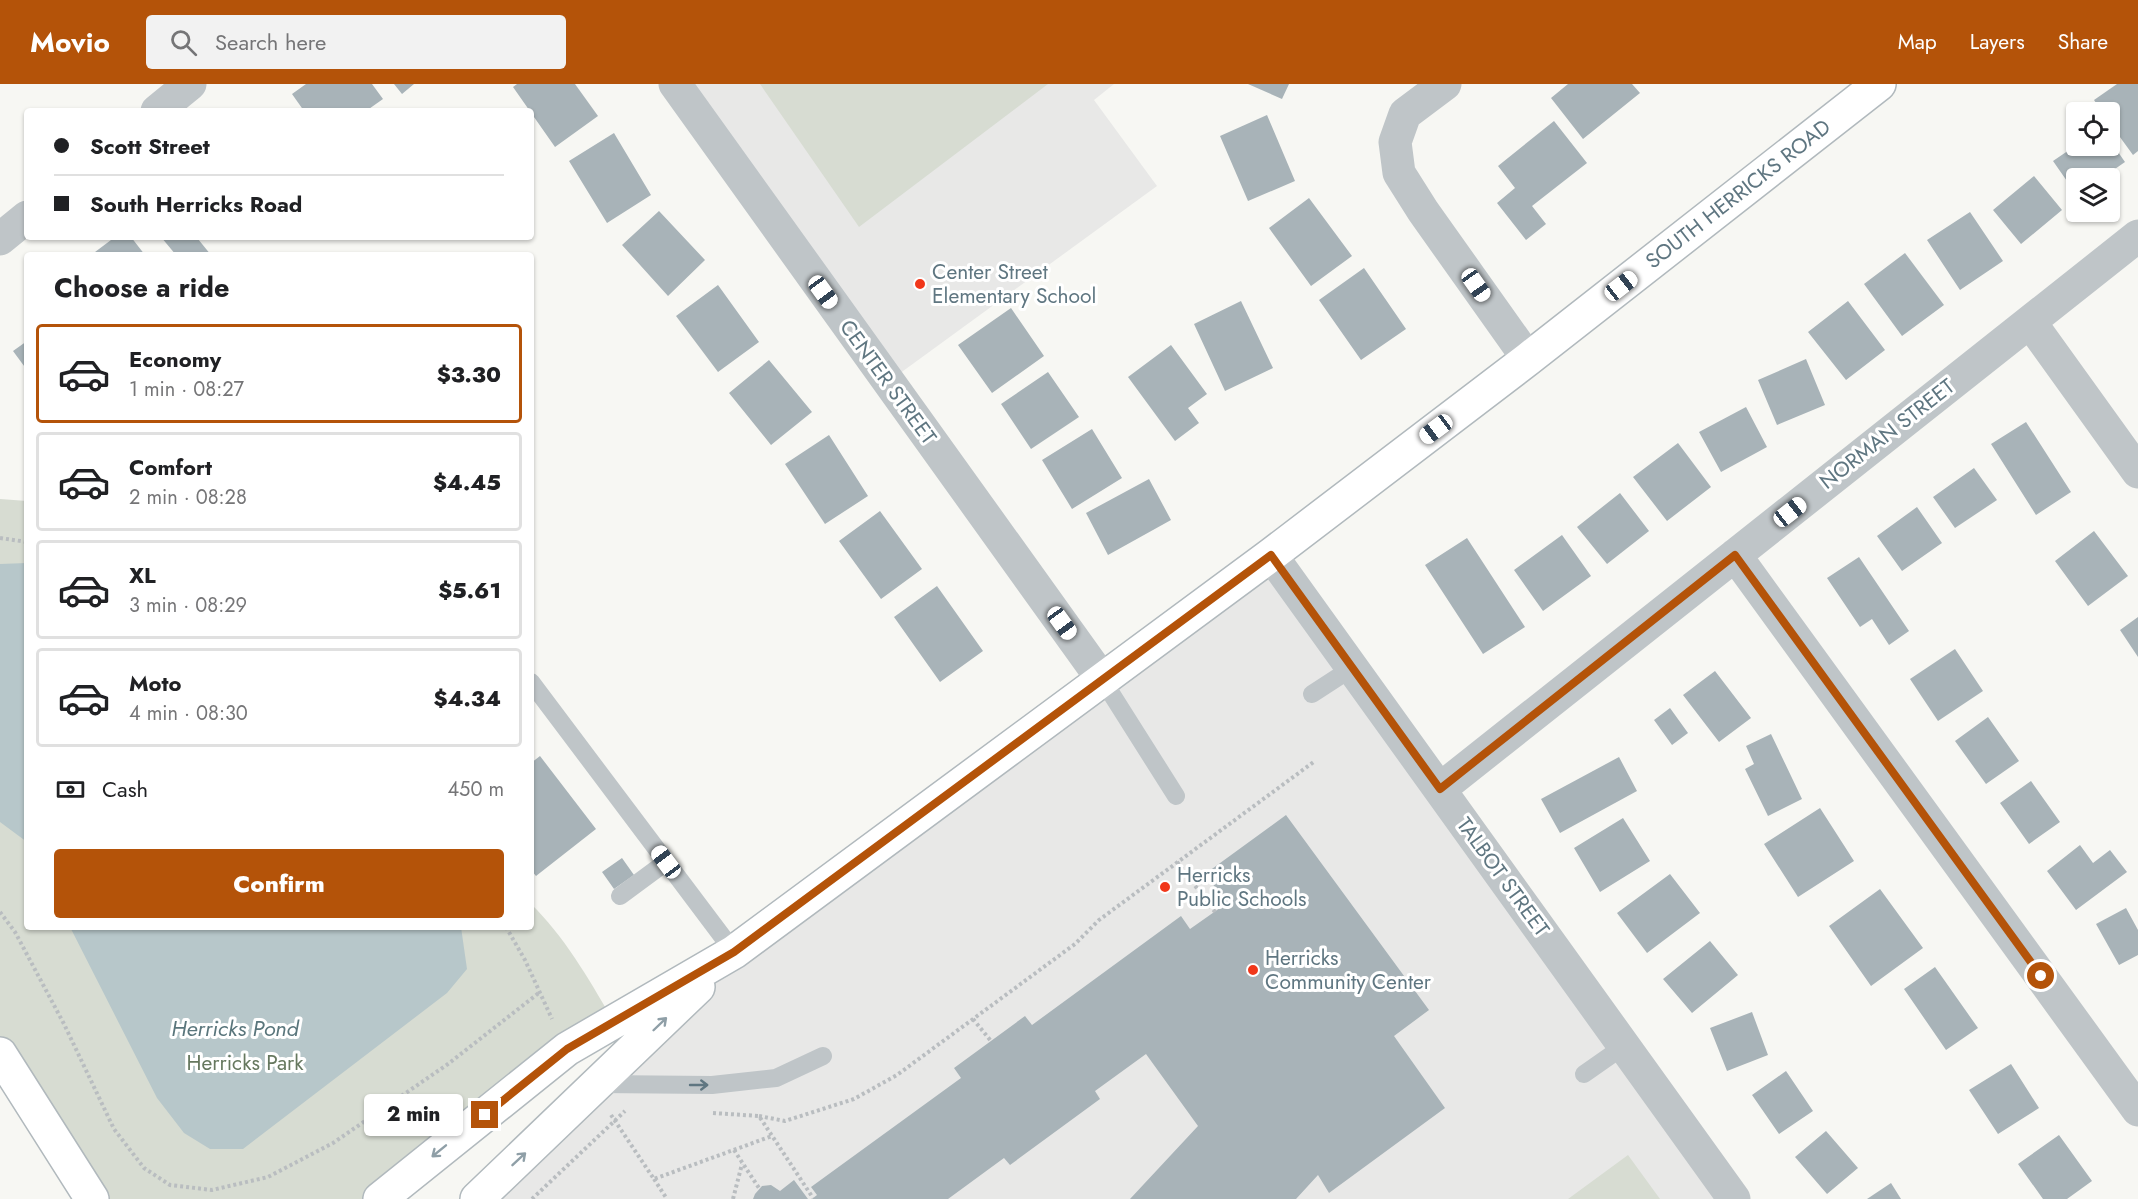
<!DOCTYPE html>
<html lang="en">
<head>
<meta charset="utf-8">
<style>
	:root { --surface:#fff; --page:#f2f2f2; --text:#202124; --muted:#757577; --line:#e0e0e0; --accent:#b45309 }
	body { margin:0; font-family:Jost,sans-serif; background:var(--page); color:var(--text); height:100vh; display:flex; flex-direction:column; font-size:22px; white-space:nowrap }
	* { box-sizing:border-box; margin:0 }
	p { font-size:20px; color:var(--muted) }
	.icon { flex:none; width:33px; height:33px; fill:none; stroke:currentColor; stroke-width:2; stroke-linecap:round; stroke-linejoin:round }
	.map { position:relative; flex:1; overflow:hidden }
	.side { position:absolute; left:24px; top:168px; width:510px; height:678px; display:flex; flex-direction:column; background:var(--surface); border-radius:6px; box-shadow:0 2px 4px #0004 }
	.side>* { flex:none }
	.top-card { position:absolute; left:24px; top:24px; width:510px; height:132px; border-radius:6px; box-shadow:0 2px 4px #0004; display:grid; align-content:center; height:132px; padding:0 30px; background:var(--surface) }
	.fabs { position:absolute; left:2066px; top:18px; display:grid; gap:12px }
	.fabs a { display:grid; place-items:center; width:54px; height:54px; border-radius:6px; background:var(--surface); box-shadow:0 2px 4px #0004; font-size:30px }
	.end { position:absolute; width:27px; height:27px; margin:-14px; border:8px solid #b45309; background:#fff; box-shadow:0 0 0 3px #fff }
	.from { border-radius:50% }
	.bubble { position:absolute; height:42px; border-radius:6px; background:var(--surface); box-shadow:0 2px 4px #0004; font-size:20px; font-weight:800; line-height:42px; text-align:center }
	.car { position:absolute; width:18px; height:36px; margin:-18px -9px; border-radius:8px; box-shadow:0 0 4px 2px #0007; background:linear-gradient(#fff 24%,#345 0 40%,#fff 0 76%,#345 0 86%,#fff 0) }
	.top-card b { display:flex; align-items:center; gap:21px; height:57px; font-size:22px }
	.top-card b+b { border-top:2px solid var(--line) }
	.top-card i { width:15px; height:15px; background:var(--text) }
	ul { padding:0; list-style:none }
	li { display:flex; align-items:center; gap:18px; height:99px; margin:0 12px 9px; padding:0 18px; border:3px solid var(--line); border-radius:6px }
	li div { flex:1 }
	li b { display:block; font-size:22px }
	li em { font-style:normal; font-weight:800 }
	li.active { border-color:var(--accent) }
	li>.icon { width:54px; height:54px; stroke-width:1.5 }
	h2 { padding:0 30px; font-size:27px; line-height:72px }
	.pay { display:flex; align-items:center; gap:15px; height:66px; padding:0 30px; font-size:22px }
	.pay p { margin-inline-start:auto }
	.primary-button { display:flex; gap:12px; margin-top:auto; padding:12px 30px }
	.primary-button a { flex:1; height:69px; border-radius:6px; background:var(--accent); color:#fff; font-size:24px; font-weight:800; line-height:69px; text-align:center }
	header { display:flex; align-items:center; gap:36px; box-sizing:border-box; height:84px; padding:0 30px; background:var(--accent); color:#fff }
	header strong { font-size:28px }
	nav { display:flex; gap:33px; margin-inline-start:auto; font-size:21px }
	.search { width:420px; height:54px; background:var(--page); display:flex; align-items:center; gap:15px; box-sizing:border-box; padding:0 21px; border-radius:6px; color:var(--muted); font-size:22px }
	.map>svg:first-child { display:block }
	.built { fill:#e8e8e7 }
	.green { fill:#d7dcd2 }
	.water { fill:#b7c7ca }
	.building { fill:#a8b3b8 }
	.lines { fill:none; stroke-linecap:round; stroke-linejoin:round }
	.secondary-casing { stroke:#b1b9bd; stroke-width:36 }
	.path { stroke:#b9bdc0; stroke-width:4; stroke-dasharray:3 3; stroke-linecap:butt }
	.service { stroke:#bfc5c8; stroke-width:18 }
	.minor { stroke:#bfc5c8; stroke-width:33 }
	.secondary { stroke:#fff; stroke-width:33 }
	.oneway { stroke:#8f9fa7 }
	.oneway2 { stroke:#5f7681 }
	.route { stroke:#b45309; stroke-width:8 }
	.poi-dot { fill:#f1371a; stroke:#fff; stroke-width:2 }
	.labels { text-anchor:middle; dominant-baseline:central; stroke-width:6; stroke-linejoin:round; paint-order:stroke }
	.street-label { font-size:21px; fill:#5f7681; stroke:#fff }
	.poi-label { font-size:21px; fill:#5f7681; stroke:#fff; text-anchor:start }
	.park-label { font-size:21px; fill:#66785f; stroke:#fff }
	.water-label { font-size:22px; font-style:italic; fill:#5a767c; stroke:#fff }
</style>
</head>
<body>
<header>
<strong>Movio</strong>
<div class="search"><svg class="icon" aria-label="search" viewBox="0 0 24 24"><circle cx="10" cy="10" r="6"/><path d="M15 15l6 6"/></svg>Search here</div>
<nav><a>Map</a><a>Layers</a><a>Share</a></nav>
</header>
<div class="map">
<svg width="2138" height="1115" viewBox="0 0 2138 1115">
	<rect width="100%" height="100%" fill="#f7f7f3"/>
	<path class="built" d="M675,0H1114L1094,16L1157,102L888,298Z
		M1271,471L1734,1115H477L734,868Z"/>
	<path class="green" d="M760,0H1048L859,143Z
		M0,415L27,417V843H531V820C565,853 590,897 614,938L380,1115H91L0,972Z
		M1628,1071L1660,1115H1568Z"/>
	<path class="water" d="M27,479V758L0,738V480Z
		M70,843H461L467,885L447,909L243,1065H210L184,1049L157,1014Z"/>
	<path class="building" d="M306,0H372L383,15L366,27H304L292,10Z
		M394,0H414L402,10Z
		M517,0H575L598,32L555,63L513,3Z
		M1248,0H1289L1282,15Z
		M1568,0H1632L1640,9L1583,55L1551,14Z
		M2117,0H2138V67L2133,71L2109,38V28H2102L2094,16Z
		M1267,31L1295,97L1248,117L1220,52Z
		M1554,37L1587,79L1532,122L1546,140L1526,156L1497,119L1515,104L1498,82Z
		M614,49L651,111L607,139L569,77Z
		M2109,55L2125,78L2102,94H2076V110L2053,77L2075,62H2109Z
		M2034,92L2062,126L2021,160L1993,126Z
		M1309,114L1352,172L1311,202L1269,144Z
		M659,127L705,176L668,212L622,161Z
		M1970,128L2003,177L1960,206L1927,156Z
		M115,153H131L145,171H91Z
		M161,153H200L198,155L211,171H176Z
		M1905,169L1944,221L1902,252L1864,200Z
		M1364,184L1406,245L1361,276L1319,216Z
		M718,201L759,258L718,288L676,232Z
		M1241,217L1273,284L1225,307L1194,240Z
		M1848,217L1885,266L1846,296L1808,248Z
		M1011,224L1044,272L992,309L958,261Z
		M27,257V286L13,267Z
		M1171,261L1207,310L1188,324L1199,339L1175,357L1128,293Z
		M1806,275L1825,321L1777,341L1758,296Z
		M769,276L812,328L771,361L729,309Z
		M1048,288L1079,333L1031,365L1001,320Z
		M1746,323L1767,363L1721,388L1699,348Z
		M2026,338L2071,408L2036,431L1991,360Z
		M1092,345L1122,394L1072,425L1042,376Z
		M829,351L868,412L825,440L785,380Z
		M1678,359L1711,403L1667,437L1633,393Z
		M1974,384L1997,416L1955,444L1933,413Z
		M1149,395L1171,436L1108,471L1086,429Z
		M1620,409L1649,447L1607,480L1577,443Z
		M1917,423L1942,459L1902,487L1877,452Z
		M880,427L922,485L881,515L839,457Z
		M2094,447L2128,492L2088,522L2055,477Z
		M1562,451L1591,492L1543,527L1514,486Z
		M1467,454L1525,543L1483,570L1425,481Z
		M1859,473L1909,547L1889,561L1872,535L1860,543L1827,494Z
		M937,502L983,567L940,598L894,533Z
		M2138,533V573L2120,546Z
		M1955,565L1983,607L1938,637L1910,595Z
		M1715,587L1751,634L1719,658L1683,611Z
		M1670,624L1688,649L1672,661L1654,636Z
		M1988,633L2019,677L1986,700L1955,657Z
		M1771,650L1802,715L1768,732L1745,685L1754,680L1746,662Z
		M540,672L596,745L536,792L531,786V679Z
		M1619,673L1637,707L1560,749L1541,715Z
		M2031,697L2060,738L2029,760L2000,719Z
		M1820,724L1854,777L1798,813L1764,760Z
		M1286,731L1429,926L1394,952L1445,1024L1329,1109L1318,1091L1296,1115H1130L1198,1042L1146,970L1095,1007L1100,1015L1010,1081L1004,1074L948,1115H812L817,1111L811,1103L961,994L954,984L1025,932L1032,941L1181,832L1190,845L1227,819L1205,790Z
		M1623,734L1650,777L1600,808L1574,764Z
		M2080,761L2093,779L2110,766L2127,788L2076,826L2047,787Z
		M622,774L634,791L614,805L602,788Z
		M1670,790L1700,829L1647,869L1617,829Z
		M1880,805L1923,864L1871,902L1829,842Z
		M2126,824L2138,846V871L2119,881L2096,840Z
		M1710,857L1738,891L1692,929L1663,895Z
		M1935,883L1978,944L1946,966L1904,905Z
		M1752,928L1768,971L1727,987L1710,944Z
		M2011,980L2039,1024L1998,1050L1969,1006Z
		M1786,987L1813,1027L1779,1050L1752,1011Z
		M1826,1047L1858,1084L1827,1110L1795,1073Z
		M2059,1051L2092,1097L2067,1115H2043L2018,1080Z
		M794,1096L808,1115H753L755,1110L762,1102L771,1101L780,1107Z
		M1891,1099L1901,1115H1867Z"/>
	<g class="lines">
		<defs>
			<path id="secondary" d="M0,970L92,1115
				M380,1115L567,965L734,868L1271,471L1528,275L1879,0
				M477,1115L698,903"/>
		</defs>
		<use href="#secondary" class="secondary-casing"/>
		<path class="path" d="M0,454L27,458
			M1177,778L1215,828
			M0,828L15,848L64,940L114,1045L144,1084L170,1101L212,1106L268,1093L333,1059L448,980L540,908
			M506,843L525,876L552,935
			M973,935L991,957
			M713,1029L759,1032L813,1114
			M611,1031L654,1095L772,1052
			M759,1032L785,1037L854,1015L897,991L1075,860L1099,836L1315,677
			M734,1066L759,1104
			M654,1095L667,1115
			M532,1115L625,1027
			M733,1115L742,1080"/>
		<path class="service" d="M1102,595L1176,712
			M531,598L734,868
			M1312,610L1352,584
			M620,812L666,778
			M1584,990L1624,962
			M598,1000L712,1001L776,994L823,972"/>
		<path class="minor" d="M675,0L1102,595
			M1445,0L1405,30L1395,58L1399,89L1423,127L1528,275
			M157,27L190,0
			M0,155L27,133
			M2030,238L2138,388
			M1271,471L1734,1115
			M1735,471L2138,1026
			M1440,705L2138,152"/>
		<use href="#secondary" class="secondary"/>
	</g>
	<defs><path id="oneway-shaft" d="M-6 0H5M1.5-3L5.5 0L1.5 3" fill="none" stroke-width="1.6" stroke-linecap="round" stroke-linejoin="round" transform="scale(1.5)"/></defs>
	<g class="oneway">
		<use href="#oneway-shaft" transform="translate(660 940) rotate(-44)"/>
		<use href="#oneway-shaft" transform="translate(439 1067) rotate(141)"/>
		<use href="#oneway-shaft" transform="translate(519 1075) rotate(-43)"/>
	</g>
	<use class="oneway2" href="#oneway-shaft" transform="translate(699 1001)"/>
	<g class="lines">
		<path class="route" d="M485,1031L567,965L734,868L1271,471L1440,705L1735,471L2041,892"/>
	</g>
	<g class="poi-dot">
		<circle cx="920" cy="200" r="6"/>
		<circle cx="1165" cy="803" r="6"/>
		<circle cx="1253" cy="886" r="6"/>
	</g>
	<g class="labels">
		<g class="street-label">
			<text transform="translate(1738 110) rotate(-38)">SOUTH HERRICKS ROAD</text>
			<text transform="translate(888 298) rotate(54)">CENTER STREET</text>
			<text transform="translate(1887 350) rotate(-38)">NORMAN STREET</text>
			<text transform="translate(1503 793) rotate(54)">TALBOT STREET</text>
		</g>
		<g class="poi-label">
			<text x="932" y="188">Center Street<tspan x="932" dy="24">Elementary School</tspan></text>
			<text x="1177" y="791">Herricks<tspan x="1177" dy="24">Public Schools</tspan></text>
			<text x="1265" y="874">Herricks<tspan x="1265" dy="24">Community Center</tspan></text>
		</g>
		<g class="park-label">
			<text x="245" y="979">Herricks Park</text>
		</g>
		<g class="water-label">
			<text x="235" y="944">Herricks Pond</text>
		</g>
	</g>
</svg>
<div class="fabs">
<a><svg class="icon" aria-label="locate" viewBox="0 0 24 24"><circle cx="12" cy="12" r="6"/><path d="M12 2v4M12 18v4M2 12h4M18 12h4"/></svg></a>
<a><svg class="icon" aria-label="layers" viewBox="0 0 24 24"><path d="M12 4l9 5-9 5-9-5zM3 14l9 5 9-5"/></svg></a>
</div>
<i class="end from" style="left:2041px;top:892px"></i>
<i class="end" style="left:485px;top:1031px"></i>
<div class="bubble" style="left:364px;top:1010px;width:99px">2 min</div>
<i class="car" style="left:1476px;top:201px;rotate:145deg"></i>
<i class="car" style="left:1621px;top:202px;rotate:52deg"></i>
<i class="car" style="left:823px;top:208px;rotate:144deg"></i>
<i class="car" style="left:1436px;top:345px;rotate:233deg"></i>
<i class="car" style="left:1790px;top:428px;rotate:52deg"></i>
<i class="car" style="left:1062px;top:539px;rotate:144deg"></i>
<i class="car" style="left:666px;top:778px;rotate:323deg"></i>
<div class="top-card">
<b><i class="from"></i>Scott Street</b>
<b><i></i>South Herricks Road</b>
</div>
<section class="side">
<h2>Choose a ride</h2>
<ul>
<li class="active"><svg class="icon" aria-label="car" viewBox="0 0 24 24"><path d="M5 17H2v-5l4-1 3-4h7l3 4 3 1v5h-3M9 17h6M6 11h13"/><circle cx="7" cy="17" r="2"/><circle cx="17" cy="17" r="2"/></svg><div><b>Economy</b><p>1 min · 08:27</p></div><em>$3.30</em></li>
<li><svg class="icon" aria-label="car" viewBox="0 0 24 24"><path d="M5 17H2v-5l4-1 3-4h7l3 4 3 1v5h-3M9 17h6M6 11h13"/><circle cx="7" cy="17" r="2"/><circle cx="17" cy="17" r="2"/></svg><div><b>Comfort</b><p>2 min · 08:28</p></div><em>$4.45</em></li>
<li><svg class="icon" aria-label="car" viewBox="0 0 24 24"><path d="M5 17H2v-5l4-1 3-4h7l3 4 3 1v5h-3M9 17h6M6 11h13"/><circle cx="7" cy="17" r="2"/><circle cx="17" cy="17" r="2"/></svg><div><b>XL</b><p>3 min · 08:29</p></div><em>$5.61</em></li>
<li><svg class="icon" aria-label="car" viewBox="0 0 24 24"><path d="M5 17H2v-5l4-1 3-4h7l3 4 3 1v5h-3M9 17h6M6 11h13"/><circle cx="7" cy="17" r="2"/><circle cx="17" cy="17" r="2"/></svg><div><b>Moto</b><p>4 min · 08:30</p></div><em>$4.34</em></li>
</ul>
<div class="pay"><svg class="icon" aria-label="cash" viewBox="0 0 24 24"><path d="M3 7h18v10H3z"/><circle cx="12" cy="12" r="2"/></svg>Cash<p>450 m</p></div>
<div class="primary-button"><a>Confirm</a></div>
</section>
</div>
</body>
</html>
